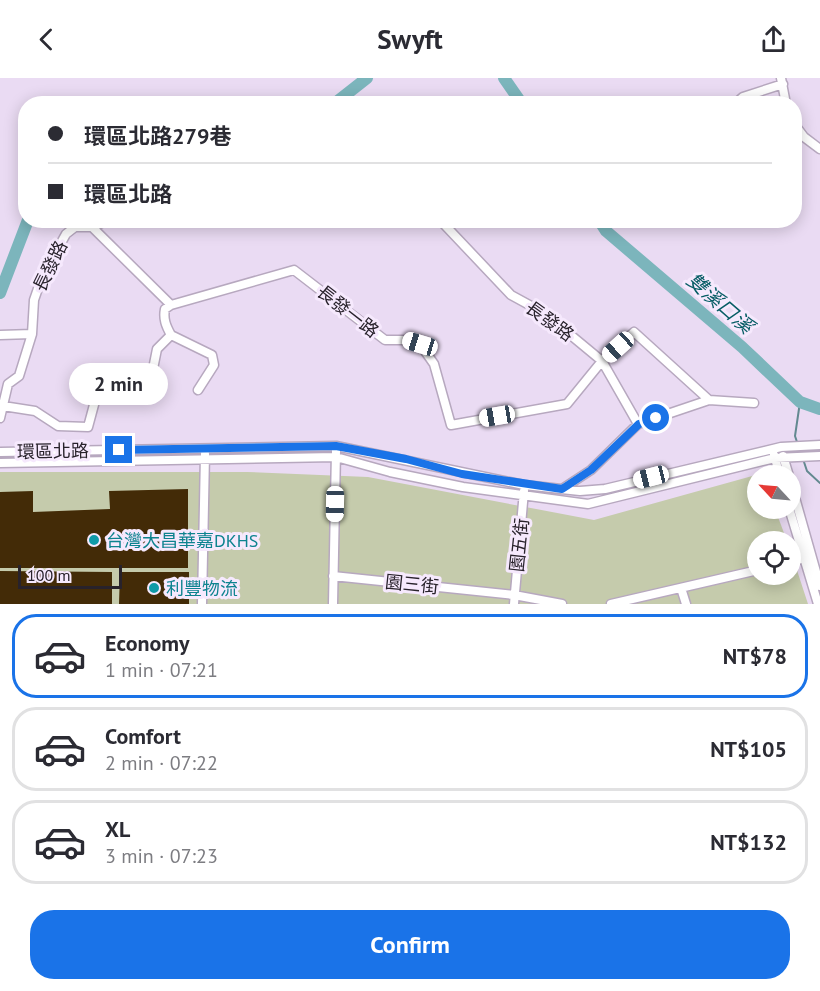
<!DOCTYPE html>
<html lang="en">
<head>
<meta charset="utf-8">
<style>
	:root { --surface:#fff; --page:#f7f7f7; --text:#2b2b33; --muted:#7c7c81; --line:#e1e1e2; --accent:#1a73e8 }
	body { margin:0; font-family:"PT Sans","Noto Sans TC",sans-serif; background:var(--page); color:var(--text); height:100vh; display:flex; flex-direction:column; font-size:22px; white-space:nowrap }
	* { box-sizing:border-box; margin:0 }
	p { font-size:20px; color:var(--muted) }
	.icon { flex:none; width:33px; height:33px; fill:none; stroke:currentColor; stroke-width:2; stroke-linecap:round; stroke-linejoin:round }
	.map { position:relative; height:526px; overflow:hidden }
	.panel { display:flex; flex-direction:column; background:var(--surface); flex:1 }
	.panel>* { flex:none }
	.guide { position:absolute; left:18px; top:18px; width:784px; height:132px; border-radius:24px; box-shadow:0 3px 15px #0003; display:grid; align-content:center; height:132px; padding:0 30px; background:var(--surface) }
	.needle { width:39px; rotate:296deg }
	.fabs { position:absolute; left:747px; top:387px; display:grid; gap:12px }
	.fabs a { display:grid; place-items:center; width:54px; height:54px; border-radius:50%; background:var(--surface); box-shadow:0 3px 15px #0003; font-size:30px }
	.scale { position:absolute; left:18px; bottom:15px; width:104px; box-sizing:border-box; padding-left:6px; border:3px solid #28222b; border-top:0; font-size:16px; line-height:21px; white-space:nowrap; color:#28222b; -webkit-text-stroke:4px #f6e9fd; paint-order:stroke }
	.end { position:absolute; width:27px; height:27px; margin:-14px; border:8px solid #1a73e8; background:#fff; box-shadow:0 0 0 3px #fff }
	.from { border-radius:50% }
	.bubble { position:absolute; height:42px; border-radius:21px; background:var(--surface); box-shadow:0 3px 15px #0003; font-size:20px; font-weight:600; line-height:42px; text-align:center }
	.car { position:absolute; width:18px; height:36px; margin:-18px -9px; border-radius:8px; box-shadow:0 0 4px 2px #0007; background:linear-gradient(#fff 24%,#345 0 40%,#fff 0 76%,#345 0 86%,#fff 0) }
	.guide b { display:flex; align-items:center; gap:21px; height:57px; font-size:22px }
	.guide b+b { border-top:2px solid var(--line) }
	.guide i { width:15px; height:15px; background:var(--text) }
	ul { padding:10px 0 0; list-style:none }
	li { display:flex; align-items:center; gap:18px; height:84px; margin:0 12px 9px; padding:0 18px; border:3px solid var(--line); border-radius:24px }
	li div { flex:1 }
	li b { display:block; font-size:22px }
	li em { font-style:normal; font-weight:600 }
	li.active { border-color:var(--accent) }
	li>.icon { width:54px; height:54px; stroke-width:1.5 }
	.action { display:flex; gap:12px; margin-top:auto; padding:12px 30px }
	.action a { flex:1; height:69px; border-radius:24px; background:var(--accent); color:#fff; font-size:24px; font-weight:600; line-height:69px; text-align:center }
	header { display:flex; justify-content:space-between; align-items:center; height:78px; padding:0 30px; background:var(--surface); font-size:27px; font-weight:600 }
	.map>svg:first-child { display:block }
	.green { fill:#c5cbac }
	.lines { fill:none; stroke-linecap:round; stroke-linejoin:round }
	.stream { stroke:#638990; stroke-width:2 }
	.river { stroke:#7cb5bc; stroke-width:12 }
	.building { fill:#432b07 }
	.minor-casing { stroke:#b7a8bf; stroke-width:11 }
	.minor { stroke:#fff; stroke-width:8 }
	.route { stroke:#1a73e8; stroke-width:8 }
	.culture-dot { fill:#0f9aa8; stroke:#f6e9fd; stroke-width:2 }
	.labels { text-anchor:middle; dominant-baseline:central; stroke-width:6; stroke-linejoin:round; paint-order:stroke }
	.street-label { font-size:18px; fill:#28222b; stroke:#f6e9fd }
	.culture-label { font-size:18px; fill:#0d838f; stroke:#f6e9fd; text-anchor:start }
	.water-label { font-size:20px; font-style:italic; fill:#075d65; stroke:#f6e9fd }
</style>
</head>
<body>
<header><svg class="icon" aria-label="back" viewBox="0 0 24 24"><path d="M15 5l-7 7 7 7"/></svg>Swyft<svg class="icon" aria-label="share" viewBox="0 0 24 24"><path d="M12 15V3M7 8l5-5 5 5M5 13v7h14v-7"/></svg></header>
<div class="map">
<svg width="820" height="526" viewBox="0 0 820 526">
	<rect width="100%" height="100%" fill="#eadbf3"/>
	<path class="green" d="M0,394H247L368,399L594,442L763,395L764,397L758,398V430L775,431L787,463L758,464V496H790L791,474L808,526H0Z"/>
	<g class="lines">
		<path class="stream" d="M797,364L795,358L800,324
			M803,381L807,393L820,405"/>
		<path class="river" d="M504,0L522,26
			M334,26L367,0
			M599,142L606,153L742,269L800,324L820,331
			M0,215L28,142"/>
	</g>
	<path class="building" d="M188,411V490H0V414L33,413V434L110,431L109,413Z
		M0,493L112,494V526H0Z
		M120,494H189V526H119Z"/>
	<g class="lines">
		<defs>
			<path id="minor" d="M781,0L786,26
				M735,26L743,19L783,6
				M795,47L804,59L820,71
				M440,142L511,217L544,235L602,283L638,346
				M92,149L171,227L294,192L385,262H407L420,266L434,286L451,347L567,326L602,283L634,254L709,322
				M0,257L32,256
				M171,257L212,277L214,287L198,312
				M3,328L35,333L58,348L88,349L102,297L153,291L157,271L171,257C166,248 163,241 165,231L171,227
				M0,340L8,306L19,298L32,256L34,222L42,199L66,156L75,149H92L109,142
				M0,374L336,368L524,407L580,413L605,411L781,369L820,367
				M774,377L780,398
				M783,378L789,398
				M0,385L336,379L390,394L463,409L588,426L775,380L820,378
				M790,402L820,508
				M562,411L591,392L638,346L709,322L754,325
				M789,430L818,526
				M790,484L807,479
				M333,498L514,517L562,526
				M681,510L686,526
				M202,526L205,376
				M333,526L336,373
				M514,526L524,413
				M611,526L758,492"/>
		</defs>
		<use href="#minor" class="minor-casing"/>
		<use href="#minor" class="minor"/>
	</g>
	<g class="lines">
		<path class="route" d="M119,372L336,368L406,381L462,396L562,411L591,392L639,346L656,340"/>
	</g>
	<g class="culture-dot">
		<circle cx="94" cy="462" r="6"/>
		<circle cx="154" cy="510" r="6"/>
	</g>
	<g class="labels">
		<g class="street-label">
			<text transform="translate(50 188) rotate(-64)">長發路</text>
			<text transform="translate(348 233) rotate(38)">長發一路</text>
			<text transform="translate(550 243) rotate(36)">長發路</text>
			<text transform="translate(53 373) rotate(-1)">環區北路</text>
			<text transform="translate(519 467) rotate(-84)">園五街</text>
			<text transform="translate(412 506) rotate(6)">園三街</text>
		</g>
		<g class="culture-label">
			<text x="106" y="462">台灣大昌華嘉DKHS</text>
			<text x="166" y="510">利豐物流</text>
		</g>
		<g class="water-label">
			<text transform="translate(720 225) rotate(41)">雙溪口溪</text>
		</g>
	</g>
</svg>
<div class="fabs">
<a><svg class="needle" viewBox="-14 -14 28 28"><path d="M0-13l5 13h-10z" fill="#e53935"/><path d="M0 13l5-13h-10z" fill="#7c7c81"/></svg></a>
<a><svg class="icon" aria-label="locate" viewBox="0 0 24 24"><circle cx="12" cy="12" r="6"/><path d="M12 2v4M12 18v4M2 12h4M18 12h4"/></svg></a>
</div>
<div class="scale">100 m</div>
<i class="end from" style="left:656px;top:340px"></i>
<i class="end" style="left:119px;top:372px"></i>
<div class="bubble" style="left:69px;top:285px;width:99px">2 min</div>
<i class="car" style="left:420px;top:266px;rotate:287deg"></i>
<i class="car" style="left:618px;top:269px;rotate:228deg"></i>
<i class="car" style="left:497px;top:338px;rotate:260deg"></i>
<i class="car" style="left:651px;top:399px;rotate:256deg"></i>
<i class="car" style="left:335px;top:426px;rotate:181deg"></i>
<div class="guide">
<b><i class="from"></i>環區北路279巷</b>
<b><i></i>環區北路</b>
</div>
</div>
<section class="panel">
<ul>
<li class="active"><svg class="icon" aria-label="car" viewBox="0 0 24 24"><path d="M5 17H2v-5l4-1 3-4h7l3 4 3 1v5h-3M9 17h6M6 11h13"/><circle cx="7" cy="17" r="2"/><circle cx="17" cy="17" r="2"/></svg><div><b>Economy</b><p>1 min · 07:21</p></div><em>NT$78</em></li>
<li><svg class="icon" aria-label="car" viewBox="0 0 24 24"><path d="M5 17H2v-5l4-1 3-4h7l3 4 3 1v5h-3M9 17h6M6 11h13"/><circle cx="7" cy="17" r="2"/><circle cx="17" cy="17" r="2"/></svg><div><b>Comfort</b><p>2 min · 07:22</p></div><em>NT$105</em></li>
<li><svg class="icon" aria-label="car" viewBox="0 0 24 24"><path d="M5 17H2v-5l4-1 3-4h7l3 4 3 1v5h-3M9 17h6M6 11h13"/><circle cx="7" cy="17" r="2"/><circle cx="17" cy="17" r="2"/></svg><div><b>XL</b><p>3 min · 07:23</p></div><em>NT$132</em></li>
</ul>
<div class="action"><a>Confirm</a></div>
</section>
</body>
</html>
